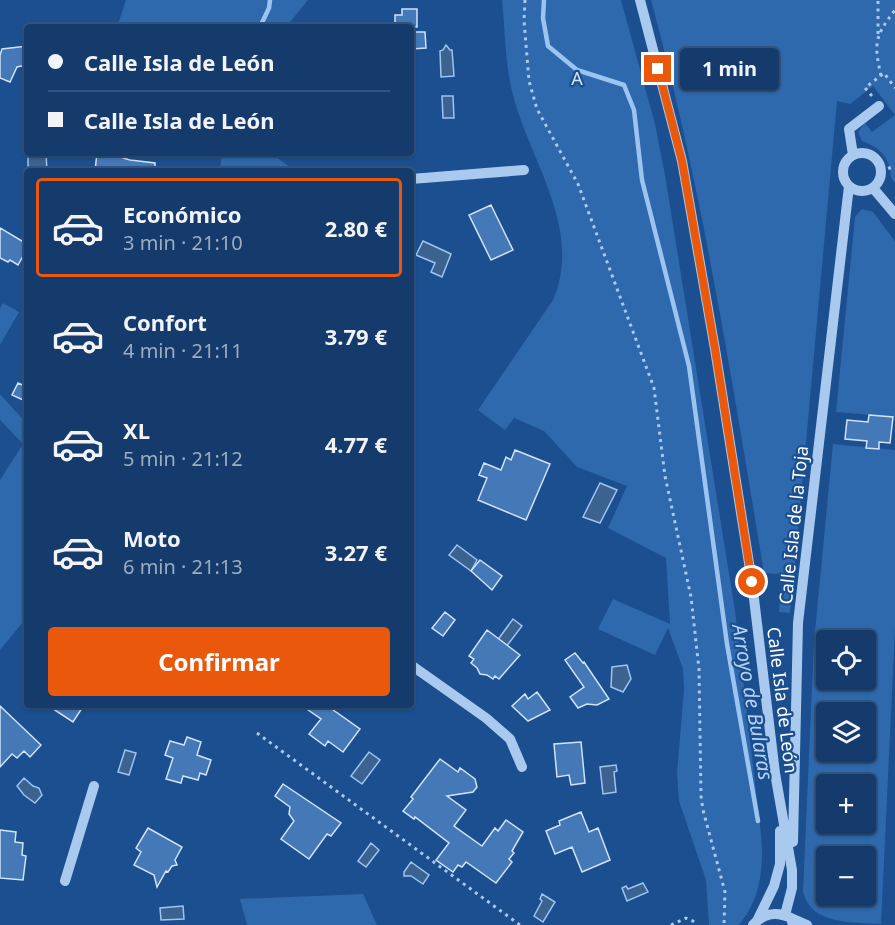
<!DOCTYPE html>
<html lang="es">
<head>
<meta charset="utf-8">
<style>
	:root { --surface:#143b6b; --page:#214673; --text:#f1f3f6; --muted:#9dadc1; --line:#33557e; --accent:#ea580c }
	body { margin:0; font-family:"Noto Sans",sans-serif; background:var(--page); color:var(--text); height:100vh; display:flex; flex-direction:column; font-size:22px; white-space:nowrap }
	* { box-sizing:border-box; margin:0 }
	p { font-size:20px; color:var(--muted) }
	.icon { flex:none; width:33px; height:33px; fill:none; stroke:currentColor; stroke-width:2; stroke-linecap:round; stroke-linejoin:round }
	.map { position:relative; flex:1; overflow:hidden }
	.drawer { position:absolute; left:24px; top:168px; width:390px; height:540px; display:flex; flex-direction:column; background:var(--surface); border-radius:6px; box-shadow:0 2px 4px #0004,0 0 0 2px var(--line) }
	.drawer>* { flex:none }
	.guide { position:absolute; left:24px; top:24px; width:390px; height:132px; border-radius:6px; box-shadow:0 2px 4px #0004,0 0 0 2px var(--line); display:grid; align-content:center; height:132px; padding:0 24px; background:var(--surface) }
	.buttons { position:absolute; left:816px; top:630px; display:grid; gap:12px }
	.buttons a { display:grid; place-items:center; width:60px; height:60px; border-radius:6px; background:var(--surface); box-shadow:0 2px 4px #0004,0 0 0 2px var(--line); font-size:30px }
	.end { position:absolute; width:27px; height:27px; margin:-14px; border:8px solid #ea580c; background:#fff; box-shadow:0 0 0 3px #fff }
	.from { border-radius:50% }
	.bubble { position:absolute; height:42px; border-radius:6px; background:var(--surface); box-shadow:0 2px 4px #0004,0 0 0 2px var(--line); font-size:20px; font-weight:700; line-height:42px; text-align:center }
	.guide b { display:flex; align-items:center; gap:21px; height:57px; font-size:22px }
	.guide b+b { border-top:2px solid var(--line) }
	.guide i { width:15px; height:15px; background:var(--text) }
	ul { padding:10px 0 0; list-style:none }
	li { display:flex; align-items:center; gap:18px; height:99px; margin:0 12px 9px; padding:0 12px; border:3px solid transparent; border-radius:6px }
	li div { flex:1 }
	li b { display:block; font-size:22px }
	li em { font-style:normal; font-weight:700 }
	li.on { border-color:var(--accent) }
	li>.icon { width:54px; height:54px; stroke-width:1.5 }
	.primary-button { display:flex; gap:12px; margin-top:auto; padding:12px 24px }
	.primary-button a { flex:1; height:69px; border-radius:6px; background:var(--accent); color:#fff; font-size:24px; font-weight:700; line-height:69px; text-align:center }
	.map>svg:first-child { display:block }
	.green { fill:#2e69ad; fill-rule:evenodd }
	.water { fill:#3c6290; stroke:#9cc4f0; stroke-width:1.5 }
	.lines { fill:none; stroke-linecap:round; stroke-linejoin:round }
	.stream { stroke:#9cc4f0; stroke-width:4.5 }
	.building { fill:#4478b7; stroke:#cfe3fa; stroke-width:1.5 }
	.path { stroke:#a9c9ee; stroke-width:3; stroke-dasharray:3 4.5; stroke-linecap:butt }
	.minor { stroke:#a9c9ee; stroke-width:10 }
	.route { stroke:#ea580c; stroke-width:8 }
	.labels { text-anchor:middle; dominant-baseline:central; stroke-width:4.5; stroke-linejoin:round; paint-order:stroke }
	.park-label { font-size:18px; fill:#cfe3fa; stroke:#1b4f8f }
	.street-label { font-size:18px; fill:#fff; stroke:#1b4f8f }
	.water-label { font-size:20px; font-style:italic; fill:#b5d3f5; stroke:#1b4f8f }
</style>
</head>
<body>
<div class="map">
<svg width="895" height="925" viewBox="0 0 895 925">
	<rect width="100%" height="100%" fill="#1b4f8f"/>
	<path class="green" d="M126,0H308L286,27H117Z
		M502,0H621L655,124L665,175L735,611L761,834C764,866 761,899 739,925H709L706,880L679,801L677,773L684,690L683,669L668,628L655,655L598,629L613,599L670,624L666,558L608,528L627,486L577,467L544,431L514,418L505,430L478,410L553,300C584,228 528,159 512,91C505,64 505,28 502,0Z
		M651,0H895V115L873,86L850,104L837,101L794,575L764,573C732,380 702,188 651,0Z
		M895,115V183C890,178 891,176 890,169C887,154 876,146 862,141L858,132L865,123L872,132Z
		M222,153H270L296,171H220Z
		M862,209L873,212L895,241V417L836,412L855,217Z
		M3,303L19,312L0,345V308Z
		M0,394L27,424V617L0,650V480L23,444L0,420Z
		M833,444L895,450V629L881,924C852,922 811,925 803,892L814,642ZM826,640H866V680H826ZM826,712H866V752H826ZM826,784H866V824H826ZM826,856H866V896H826Z
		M781,589L792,590L790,613L779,612Z
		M363,894L377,925H247L240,899Z"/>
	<path class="water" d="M446,45L450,50H452L454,76L441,77L440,51L443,50Z
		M442,96H453L454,118H443Z
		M32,153H46L47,171H36L28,166V156Z
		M423,241L451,254L442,277L431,272L435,263L416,255Z
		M600,483L617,490L600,523L583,517Z
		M457,545L477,560L471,571L449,555Z
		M513,619L522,626L502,652L494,645Z
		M627,665L631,679L623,692L611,687L612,667Z
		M125,750L136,753L129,775L118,772Z
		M369,752L380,760L362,784L351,776Z
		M616,765L617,771L614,772L616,792L603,794L600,767Z
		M24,778L33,786L39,788L42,795L35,803L24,795L17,786Z
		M371,843L379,850L366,867L358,861Z
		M411,862L429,875L423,884L411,876H404V872Z
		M643,883L648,892L627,901L622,888L626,886L628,889Z
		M542,894L555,902L543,922L534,916L542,901L540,899Z
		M183,906L184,919L161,920L160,908Z"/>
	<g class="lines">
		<path class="stream" d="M544,0L543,18L548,46L577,70L624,85L634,110L642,180L689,366L727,644L758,821
			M260,27L269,8L270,0"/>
	</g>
	<path class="building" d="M402,9H417V27H395V15H402Z
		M411,32H425L426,48L411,49Z
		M27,46V65L17,67L10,82L0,78V55L2,49Z
		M97,153H123V158L130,160L155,163V171H95Z
		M491,205L513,250L491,260L469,215Z
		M0,228L27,244V249L18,265L10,260L8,262L0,258Z
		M18,383L27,387L23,400L12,395Z
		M869,415L893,417L890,443L879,442V449L866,448L867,441L845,439L847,420L868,422Z
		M515,450L550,464L526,520L478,500L487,478L479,475L484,463L501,470L506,457L511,460Z
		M480,560L502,576L492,590L471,571Z
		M445,612L455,620L443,636L432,628Z
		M487,630L520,655L499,679L495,676L493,679L487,675L480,674L477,668L471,663L474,659L469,656Z
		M575,653L583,663L584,662L609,699L597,705L587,704L578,708L570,697L584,687L565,660Z
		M537,692L550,710L528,721L512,706L525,694L528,699Z
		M47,705H84L73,722Z
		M301,705H326L360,729L343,752L328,741L325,746L309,734L321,719Z
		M0,706L41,745L30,757L24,751L17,758L12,754L0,767Z
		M187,737L201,742L197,755L211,760L206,775L200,773L198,780L183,776L181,783L166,779L173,758L165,755L170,741L184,745Z
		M581,742L585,783L571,785L569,775L557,777L554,744Z
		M440,759L458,772L460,768L471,776L475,779L477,787L473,792L447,796L466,810L454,826L482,846L495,828L498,831L506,820L523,832L512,851L514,853L509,859L512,862L496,883L466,862L462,867L458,865L453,872L436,860L449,843L415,817L414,819L403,811L413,799L411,797Z
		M283,784L341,823L331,836L327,834L309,859L281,839L294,821L289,814L290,807L275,796Z
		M581,812L589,832L598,828L610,860L582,872L572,847L555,854L546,831L560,825L559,821Z
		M148,828L182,847L175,860L177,865L172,866L168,872L166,871L157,887L154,875L134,865L141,852L136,848Z
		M0,830L16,832L15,842L23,843L22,855L26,856L23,880L0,878Z"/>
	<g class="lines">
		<path class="path" d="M525,0L524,20L529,81L537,109L578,184L654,388L665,476L691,597L699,669L701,796L703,810L725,892L724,925
			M878,34V0
			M881,76C874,44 874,37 895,10
			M872,96L865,88L884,73L895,88
			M881,171L895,166
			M257,733L520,925
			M671,925L686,918L695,922L696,925"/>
		<path class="minor" d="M640,0L682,161L715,349L752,582L775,773L792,870V888L785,915
			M843 172a19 19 0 1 1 38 0a19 19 0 1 1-38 0Z
			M853,155L849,129L879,106
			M411,179L524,170
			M873,188L895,214
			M411,665L486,718L510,739L522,767
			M793,842L798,623L849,186
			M65,881L94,786
			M791,918L807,925
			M758,919L774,886L780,864V831
			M753,925C764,913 776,911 791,918L793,925"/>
	</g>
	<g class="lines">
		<path class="route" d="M658,69L682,161L715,349L752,582"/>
	</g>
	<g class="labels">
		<g class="park-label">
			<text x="577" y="78">A</text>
		</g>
		<g class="street-label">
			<text transform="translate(793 525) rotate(-84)">Calle Isla de la Toja</text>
			<text transform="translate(783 700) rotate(83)">Calle Isla de León</text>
		</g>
		<g class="water-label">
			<text transform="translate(753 702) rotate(80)">Arroyo de Bularas</text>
		</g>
	</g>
</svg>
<div class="buttons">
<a><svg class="icon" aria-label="locate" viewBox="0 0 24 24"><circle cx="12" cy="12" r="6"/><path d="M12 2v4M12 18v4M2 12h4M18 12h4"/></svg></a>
<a><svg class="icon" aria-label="layers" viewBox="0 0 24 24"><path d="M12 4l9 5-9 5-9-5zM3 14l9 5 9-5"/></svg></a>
<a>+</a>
<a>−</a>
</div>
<i class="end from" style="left:752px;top:582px"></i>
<i class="end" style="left:658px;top:69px"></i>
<div class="bubble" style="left:680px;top:48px;width:99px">1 min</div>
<div class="guide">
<b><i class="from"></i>Calle Isla de León</b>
<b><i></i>Calle Isla de León</b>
</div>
<section class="drawer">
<ul>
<li class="on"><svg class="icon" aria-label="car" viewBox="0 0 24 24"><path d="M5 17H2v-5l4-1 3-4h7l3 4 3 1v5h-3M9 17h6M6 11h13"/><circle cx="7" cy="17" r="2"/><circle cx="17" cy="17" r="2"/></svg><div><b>Económico</b><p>3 min · 21:10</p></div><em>2.80 €</em></li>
<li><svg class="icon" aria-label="car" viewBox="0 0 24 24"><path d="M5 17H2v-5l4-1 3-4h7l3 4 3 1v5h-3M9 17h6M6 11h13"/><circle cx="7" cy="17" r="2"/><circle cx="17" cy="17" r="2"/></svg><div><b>Confort</b><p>4 min · 21:11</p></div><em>3.79 €</em></li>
<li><svg class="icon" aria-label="car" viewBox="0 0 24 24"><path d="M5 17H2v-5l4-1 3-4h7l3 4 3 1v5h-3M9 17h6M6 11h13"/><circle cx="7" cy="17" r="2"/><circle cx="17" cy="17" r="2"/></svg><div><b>XL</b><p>5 min · 21:12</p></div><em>4.77 €</em></li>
<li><svg class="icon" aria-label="car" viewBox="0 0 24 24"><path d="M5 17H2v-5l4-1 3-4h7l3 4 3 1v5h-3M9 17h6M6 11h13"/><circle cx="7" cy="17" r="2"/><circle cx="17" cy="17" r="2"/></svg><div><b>Moto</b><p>6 min · 21:13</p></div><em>3.27 €</em></li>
</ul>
<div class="primary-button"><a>Confirmar</a></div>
</section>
</div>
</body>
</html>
